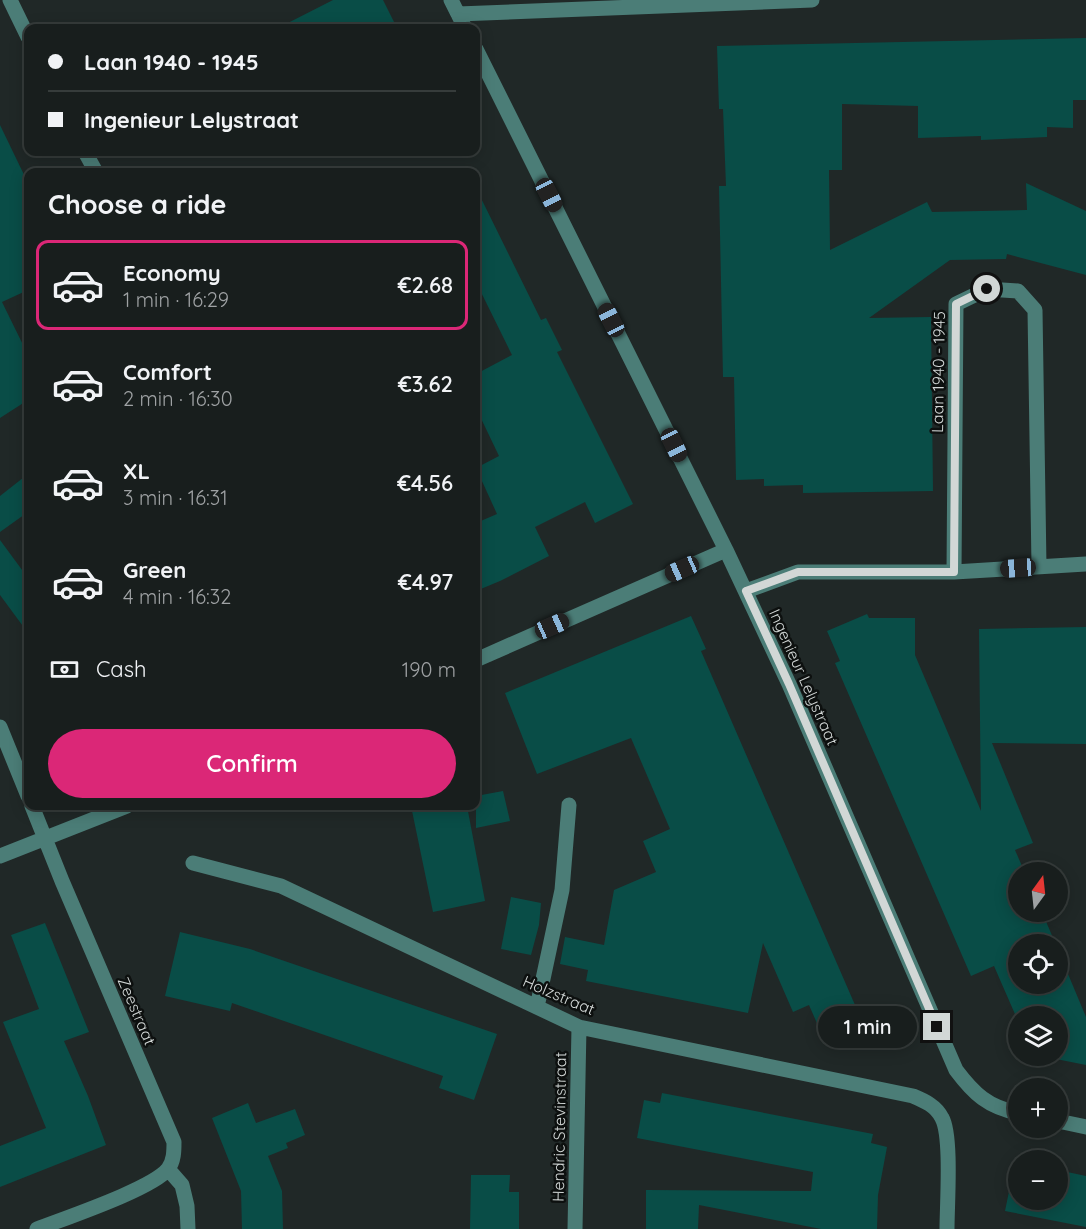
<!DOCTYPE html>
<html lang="en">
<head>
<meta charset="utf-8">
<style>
	:root { --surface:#181e1d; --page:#212726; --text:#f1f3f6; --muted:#9fa2a4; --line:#363c3b; --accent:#db2777 }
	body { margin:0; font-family:Quicksand,sans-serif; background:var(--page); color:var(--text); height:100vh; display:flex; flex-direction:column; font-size:22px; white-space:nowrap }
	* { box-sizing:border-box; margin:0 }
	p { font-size:20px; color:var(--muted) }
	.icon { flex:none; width:33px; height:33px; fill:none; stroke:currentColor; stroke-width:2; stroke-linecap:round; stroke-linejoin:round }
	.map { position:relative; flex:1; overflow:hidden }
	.panel { position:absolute; left:24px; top:168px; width:456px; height:642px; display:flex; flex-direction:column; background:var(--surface); border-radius:12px; box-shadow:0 3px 15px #0003,0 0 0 2px var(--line) }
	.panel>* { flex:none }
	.banner { position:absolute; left:24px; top:24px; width:456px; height:132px; border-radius:12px; box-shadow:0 3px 15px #0003,0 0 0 2px var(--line); display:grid; align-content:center; height:132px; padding:0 24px; background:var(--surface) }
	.needle { width:39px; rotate:15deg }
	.fabs { position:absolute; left:1008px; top:862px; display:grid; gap:12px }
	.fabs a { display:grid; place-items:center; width:60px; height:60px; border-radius:50%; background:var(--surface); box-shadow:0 3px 15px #0003,0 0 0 2px var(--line); font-size:30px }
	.end { position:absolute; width:27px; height:27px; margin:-14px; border:8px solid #d2d7d6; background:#111; box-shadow:0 0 0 3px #111 }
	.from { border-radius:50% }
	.bubble { position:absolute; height:42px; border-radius:21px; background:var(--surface); box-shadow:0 3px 15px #0003,0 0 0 2px var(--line); font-size:20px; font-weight:600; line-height:42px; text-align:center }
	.car { position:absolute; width:18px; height:36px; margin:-18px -9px; border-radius:8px; box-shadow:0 0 4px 2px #0007; background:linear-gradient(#222 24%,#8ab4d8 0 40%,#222 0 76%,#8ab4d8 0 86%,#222 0) }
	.banner b { display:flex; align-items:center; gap:21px; height:57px; font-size:22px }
	.banner b+b { border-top:2px solid var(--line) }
	.banner i { width:15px; height:15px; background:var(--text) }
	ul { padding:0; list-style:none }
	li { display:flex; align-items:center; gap:18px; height:90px; margin:0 12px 9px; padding:0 12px; border:3px solid transparent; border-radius:12px }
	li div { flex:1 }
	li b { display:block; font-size:22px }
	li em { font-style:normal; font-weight:600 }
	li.current { border-color:var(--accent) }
	li>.icon { width:54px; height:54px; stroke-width:1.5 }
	h2 { padding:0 24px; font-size:27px; line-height:72px }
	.pay { display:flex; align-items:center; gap:15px; height:66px; padding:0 24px; font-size:22px }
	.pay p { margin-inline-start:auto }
	.action { display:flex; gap:12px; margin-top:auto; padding:12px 24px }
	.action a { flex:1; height:69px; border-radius:36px; background:var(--accent); color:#fff; font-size:24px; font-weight:600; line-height:69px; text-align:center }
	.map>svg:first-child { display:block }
	.building { fill:#094d47 }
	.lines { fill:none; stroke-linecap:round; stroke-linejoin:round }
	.minor { stroke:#4b7d77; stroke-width:15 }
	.route { stroke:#d2d7d6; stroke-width:8 }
	.labels { text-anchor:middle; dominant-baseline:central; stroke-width:5; stroke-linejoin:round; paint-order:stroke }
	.street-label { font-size:16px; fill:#d2d7d6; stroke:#0d100f }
</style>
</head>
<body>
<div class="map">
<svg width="1086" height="1229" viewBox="0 0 1086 1229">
	<rect width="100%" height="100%" fill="#202827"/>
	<path class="building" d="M333,0H383L397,28H278Z
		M1086,38V100H1073V128L1047,127V137L981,140V136L918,138V106L842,104V170H829L830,250L927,202L932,212L1027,210L1026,183L1086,211V275L1007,254L1006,259L950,260L869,318L931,317L933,491L803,493V485L764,486V479L736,480L734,377H723L719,186H726L723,109H719L717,46Z
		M0,125L28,183V290L2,302L28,355V400L0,418Z
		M476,188L541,320L546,318L562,350L557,352L633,504L595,523L585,502L535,527L549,556L500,581L476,591V523L497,514L476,468L499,456L476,408V374L512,355L476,282Z
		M28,474V512L0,532V496Z
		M0,540L28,578V633L0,595Z
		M867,614L869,618H915V655L981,811L979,629L1086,627V744L992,743L1033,843L1015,850L1025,873H1018V912H1042L1056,945H1018V984H1058V950L1086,1017V1065L1041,1056H1058V1017H1018V1021L994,966L971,976L835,663L840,661L827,631Z
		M691,616L706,649L701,651L862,1021L823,1037L809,1005L793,1012L763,943L748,1013L586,981L588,970L560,964L565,937L604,945L614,890L656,872L643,841L670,829L631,738L537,774L505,693Z
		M503,791L510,821L476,828V796Z
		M411,806H467L485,901L433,912Z
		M511,897L541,903L539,925L531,955L501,949Z
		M45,923L89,1032L64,1041L88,1096L106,1145L0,1187V1146L46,1128L3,1022L39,1009L11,935Z
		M180,932L250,949L497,1034L474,1100L439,1088L443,1076L232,1003L230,1011L165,996Z
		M662,1093L873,1134L871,1143L887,1147L878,1195L877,1229H821L699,1205L698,1229H646V1190L811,1191L813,1172L637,1138L644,1100L660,1103Z
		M248,1103L256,1123L295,1109L305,1135L286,1143L288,1148L268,1156L282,1191L283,1229H242L241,1191L212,1118Z
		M1058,1170L1086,1176V1227L1005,1211L1013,1172L1018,1173V1200H1058Z
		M471,1175H510L509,1192H519V1229H470Z"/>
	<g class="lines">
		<path class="minor" d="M10,0L28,37
			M451,0L465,28
			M458,14L812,0
			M476,49L726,550L789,684L956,1070C974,1094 988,1107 1018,1113
			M85,152L96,172
			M954,572L956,304L987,289L1018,291L1035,310L1039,566
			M746,591L798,572H954L1086,564
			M476,660L726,550
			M0,727L28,796
			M32,806L62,881L174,1142C174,1151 174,1161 168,1169C152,1189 65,1218 37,1229
			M0,856L127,806
			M193,863L281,886L579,1027L913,1096C925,1101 936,1106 942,1118C952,1136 947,1205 947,1229
			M537,1007L562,890L569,805
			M1058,1121L1086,1127
			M168,1169L182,1185L187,1206L188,1229
			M575,1229L579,1027"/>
	</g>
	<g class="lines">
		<path class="route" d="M937,1027L789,684L746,591L798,572H954L956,304L987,289"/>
	</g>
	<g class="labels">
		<g class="street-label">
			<text transform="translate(938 372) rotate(-89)">Laan 1940 - 1945</text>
			<text transform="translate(804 677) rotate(66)">Ingenieur Lelystraat</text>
			<text transform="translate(559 995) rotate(23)">Holzstraat</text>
			<text transform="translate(137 1011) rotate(67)">Zeestraat</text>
			<text transform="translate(559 1127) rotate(-89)">Hendric Stevinstraat</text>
		</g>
	</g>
</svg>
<div class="fabs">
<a><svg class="needle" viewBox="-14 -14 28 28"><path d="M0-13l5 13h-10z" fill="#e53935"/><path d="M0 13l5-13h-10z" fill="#9fa2a4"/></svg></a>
<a><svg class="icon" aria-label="locate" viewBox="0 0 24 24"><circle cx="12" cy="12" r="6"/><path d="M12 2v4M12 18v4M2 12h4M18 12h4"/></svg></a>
<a><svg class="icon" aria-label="layers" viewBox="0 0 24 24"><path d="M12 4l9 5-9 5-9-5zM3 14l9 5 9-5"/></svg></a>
<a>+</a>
<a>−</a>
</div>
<i class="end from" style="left:987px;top:289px"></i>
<i class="end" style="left:937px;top:1027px"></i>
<div class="bubble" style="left:818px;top:1006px;width:99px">1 min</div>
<i class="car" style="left:549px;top:195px;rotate:153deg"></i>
<i class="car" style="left:611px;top:320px;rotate:333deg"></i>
<i class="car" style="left:674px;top:445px;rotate:154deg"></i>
<i class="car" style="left:1018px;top:568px;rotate:266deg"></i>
<i class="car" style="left:682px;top:569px;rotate:246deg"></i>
<i class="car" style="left:552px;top:626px;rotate:66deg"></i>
<div class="banner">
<b><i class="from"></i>Laan 1940 - 1945</b>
<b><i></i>Ingenieur Lelystraat</b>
</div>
<section class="panel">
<h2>Choose a ride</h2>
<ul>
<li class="current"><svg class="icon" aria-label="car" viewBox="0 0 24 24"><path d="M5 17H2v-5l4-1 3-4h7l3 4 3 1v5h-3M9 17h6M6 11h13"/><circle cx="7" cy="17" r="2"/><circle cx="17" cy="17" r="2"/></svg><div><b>Economy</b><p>1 min · 16:29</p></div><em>€2.68</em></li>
<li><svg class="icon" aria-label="car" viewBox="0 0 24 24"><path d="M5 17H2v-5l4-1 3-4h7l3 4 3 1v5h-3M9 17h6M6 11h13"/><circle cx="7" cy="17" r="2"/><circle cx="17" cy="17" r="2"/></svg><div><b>Comfort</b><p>2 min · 16:30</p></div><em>€3.62</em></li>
<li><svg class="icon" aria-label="car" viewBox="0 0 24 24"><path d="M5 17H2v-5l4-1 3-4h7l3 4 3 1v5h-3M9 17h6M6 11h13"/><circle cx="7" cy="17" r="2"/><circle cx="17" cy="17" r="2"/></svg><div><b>XL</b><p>3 min · 16:31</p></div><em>€4.56</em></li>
<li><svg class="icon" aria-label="car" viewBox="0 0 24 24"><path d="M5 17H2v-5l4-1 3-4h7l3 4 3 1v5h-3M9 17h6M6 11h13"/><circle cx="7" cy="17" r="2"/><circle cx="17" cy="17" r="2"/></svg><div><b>Green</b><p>4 min · 16:32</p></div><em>€4.97</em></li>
</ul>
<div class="pay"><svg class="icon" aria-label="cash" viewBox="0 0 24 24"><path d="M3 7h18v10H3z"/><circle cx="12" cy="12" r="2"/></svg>Cash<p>190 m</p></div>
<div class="action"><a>Confirm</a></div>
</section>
</div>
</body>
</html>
